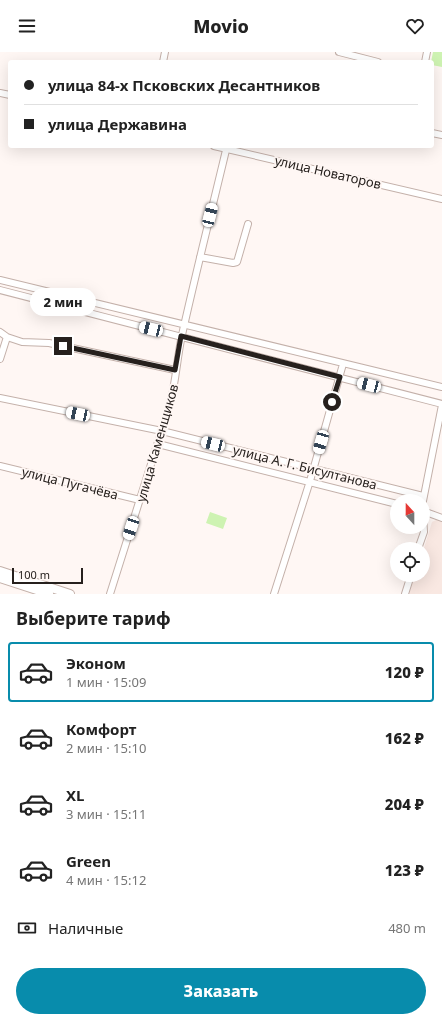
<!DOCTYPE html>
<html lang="ru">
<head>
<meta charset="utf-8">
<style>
	:root { --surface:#fff; --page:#f6f6f6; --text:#222; --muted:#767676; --line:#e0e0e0; --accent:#088cac }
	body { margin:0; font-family:"Noto Sans",sans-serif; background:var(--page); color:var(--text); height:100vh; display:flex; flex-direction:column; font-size:15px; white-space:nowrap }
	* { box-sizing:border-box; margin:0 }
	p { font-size:13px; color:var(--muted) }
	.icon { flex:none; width:22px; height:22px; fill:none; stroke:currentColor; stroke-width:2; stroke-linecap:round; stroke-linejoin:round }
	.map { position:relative; height:542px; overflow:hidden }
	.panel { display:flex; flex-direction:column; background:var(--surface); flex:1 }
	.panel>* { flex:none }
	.hud { position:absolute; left:8px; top:8px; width:426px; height:88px; border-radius:4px; box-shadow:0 4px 16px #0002; display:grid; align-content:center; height:88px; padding:0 16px; background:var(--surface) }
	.needle { width:26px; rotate:339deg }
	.tools { position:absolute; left:390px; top:442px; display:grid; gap:8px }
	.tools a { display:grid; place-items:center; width:40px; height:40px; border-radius:50%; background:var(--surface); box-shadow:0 4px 16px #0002; font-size:20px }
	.scale { position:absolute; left:12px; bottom:10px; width:71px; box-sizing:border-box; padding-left:4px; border:2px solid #26201d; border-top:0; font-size:11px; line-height:14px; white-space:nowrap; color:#26201d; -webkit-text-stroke:3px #fff7f4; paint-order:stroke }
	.end { position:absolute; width:18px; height:18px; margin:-9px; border:5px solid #26201d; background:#fff; box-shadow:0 0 0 2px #fff }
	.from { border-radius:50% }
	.bubble { position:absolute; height:28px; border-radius:14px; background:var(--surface); box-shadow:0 4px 16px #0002; font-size:13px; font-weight:800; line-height:28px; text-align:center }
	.car { position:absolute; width:12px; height:24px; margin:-12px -6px; border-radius:5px; box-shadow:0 0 3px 1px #0007; background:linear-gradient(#fff 24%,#345 0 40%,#fff 0 76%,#345 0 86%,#fff 0) }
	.hud b { display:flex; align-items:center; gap:14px; height:38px; font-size:15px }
	.hud b+b { border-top:1px solid var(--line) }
	.hud i { width:10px; height:10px; background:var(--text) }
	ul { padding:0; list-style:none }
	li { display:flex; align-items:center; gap:12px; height:60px; margin:0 8px 6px; padding:0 8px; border:2px solid transparent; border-radius:4px }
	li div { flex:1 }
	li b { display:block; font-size:15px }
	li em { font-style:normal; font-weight:800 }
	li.active { border-color:var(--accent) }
	li>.icon { width:36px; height:36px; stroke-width:1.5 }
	h2 { padding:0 16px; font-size:18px; line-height:48px }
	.pay { display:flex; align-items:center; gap:10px; height:44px; padding:0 16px; font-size:15px }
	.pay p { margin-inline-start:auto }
	.cta { display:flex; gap:8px; margin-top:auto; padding:8px 16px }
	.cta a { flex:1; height:46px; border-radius:24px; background:var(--accent); color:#fff; font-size:16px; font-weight:800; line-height:46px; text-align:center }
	header { display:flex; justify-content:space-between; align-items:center; height:52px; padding:0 16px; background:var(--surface); font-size:18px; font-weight:800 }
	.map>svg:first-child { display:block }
	.built { fill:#f9e8e2 }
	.green { fill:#cef3b2 }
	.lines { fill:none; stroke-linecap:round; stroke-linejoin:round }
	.minor-casing { stroke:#c4b1aa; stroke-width:8 }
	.major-casing { stroke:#c4b1aa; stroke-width:10 }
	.minor { stroke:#fff; stroke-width:6 }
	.major { stroke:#fff; stroke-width:8 }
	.route { stroke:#26201d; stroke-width:5 }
	.labels { text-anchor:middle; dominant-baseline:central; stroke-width:4; stroke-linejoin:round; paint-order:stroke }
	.street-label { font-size:13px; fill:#26201d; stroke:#fff7f4 }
</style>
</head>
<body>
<header><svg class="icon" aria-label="menu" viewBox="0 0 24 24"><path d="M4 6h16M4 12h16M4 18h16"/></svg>Movio<svg class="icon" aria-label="heart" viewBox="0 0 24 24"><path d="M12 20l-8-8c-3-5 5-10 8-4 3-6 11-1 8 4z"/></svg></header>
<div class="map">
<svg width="442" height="542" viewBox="0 0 442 542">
	<rect width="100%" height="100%" fill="#fff7f4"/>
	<path class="built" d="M436,468L442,470V542H409L415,523H423V499L432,470Z"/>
	<path class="green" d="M433,0H442V15L432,13L431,10Z
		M210,460L227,466L223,477L206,471Z"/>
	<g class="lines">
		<defs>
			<path id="minor" d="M339,0L378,10
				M163,10L165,0
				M425,10L427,0
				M0,41L10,43
				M432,81L442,83
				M214,94L442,147
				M200,205L233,211L237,210L248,172
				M0,228L442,335
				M0,238L442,352
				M0,280L7,285L22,290L49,291L175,318
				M0,307L7,285
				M0,346L162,379L423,444
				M158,392L397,452
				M0,414L140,448
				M423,449L442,353
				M423,459L442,466
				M418,497L424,480L423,463
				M110,542L170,352C176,329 177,306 182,283C196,220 212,157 227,94
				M274,542L310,429L343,312
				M405,542L411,523"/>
			<path id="major" d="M0,519L70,542
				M0,526L49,542"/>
		</defs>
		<use href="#minor" class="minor-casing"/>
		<use href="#major" class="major-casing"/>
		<use href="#minor" class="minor"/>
		<use href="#major" class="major"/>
	</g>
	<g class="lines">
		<path class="route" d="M63,294L175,318L181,284L340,325L332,350"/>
	</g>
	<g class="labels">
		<g class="street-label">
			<text transform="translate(328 120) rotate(13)">улица Новаторов</text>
			<text transform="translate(157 391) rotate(-74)">улица Каменщиков</text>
			<text transform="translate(305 415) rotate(14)">улица А. Г. Бисултанова</text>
			<text transform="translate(70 431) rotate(14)">улица Пугачёва</text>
		</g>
	</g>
</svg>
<div class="tools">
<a><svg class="needle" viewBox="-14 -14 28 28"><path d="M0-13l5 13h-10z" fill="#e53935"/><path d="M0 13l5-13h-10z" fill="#767676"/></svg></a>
<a><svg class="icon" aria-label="locate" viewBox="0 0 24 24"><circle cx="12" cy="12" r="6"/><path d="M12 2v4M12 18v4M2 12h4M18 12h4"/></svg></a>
</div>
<div class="scale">100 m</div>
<i class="end from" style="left:332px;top:350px"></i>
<i class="end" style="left:63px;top:294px"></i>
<div class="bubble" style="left:30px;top:236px;width:66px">2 мин</div>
<i class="car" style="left:210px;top:163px;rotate:14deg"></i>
<i class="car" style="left:151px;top:277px;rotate:284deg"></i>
<i class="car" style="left:369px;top:333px;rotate:285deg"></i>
<i class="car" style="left:78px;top:362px;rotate:282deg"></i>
<i class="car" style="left:321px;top:390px;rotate:196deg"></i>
<i class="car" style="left:213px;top:392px;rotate:284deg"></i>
<i class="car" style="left:131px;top:476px;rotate:198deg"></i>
<div class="hud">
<b><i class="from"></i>улица 84-х Псковских Десантников</b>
<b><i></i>улица Державина</b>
</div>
</div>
<section class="panel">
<h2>Выберите тариф</h2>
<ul>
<li class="active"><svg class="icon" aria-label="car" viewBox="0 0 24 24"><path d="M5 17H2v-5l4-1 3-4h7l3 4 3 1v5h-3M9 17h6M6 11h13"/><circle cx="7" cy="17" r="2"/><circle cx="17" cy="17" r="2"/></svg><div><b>Эконом</b><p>1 мин · 15:09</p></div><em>120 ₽</em></li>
<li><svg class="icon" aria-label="car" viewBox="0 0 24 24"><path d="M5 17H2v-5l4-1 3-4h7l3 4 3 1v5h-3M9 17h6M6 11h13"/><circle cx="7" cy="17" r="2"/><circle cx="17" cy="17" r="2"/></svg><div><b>Комфорт</b><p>2 мин · 15:10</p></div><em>162 ₽</em></li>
<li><svg class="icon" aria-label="car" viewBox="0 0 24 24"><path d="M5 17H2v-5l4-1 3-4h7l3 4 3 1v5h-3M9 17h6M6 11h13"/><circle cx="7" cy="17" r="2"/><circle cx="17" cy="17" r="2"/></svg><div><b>XL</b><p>3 мин · 15:11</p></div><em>204 ₽</em></li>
<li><svg class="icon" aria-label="car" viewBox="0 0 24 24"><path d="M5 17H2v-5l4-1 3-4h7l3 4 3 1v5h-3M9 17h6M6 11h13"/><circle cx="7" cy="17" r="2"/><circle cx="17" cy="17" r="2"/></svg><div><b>Green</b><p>4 мин · 15:12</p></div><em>123 ₽</em></li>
</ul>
<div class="pay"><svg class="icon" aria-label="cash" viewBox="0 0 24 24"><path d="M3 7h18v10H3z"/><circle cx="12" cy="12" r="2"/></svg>Наличные<p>480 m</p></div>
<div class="cta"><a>Заказать</a></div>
</section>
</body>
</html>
